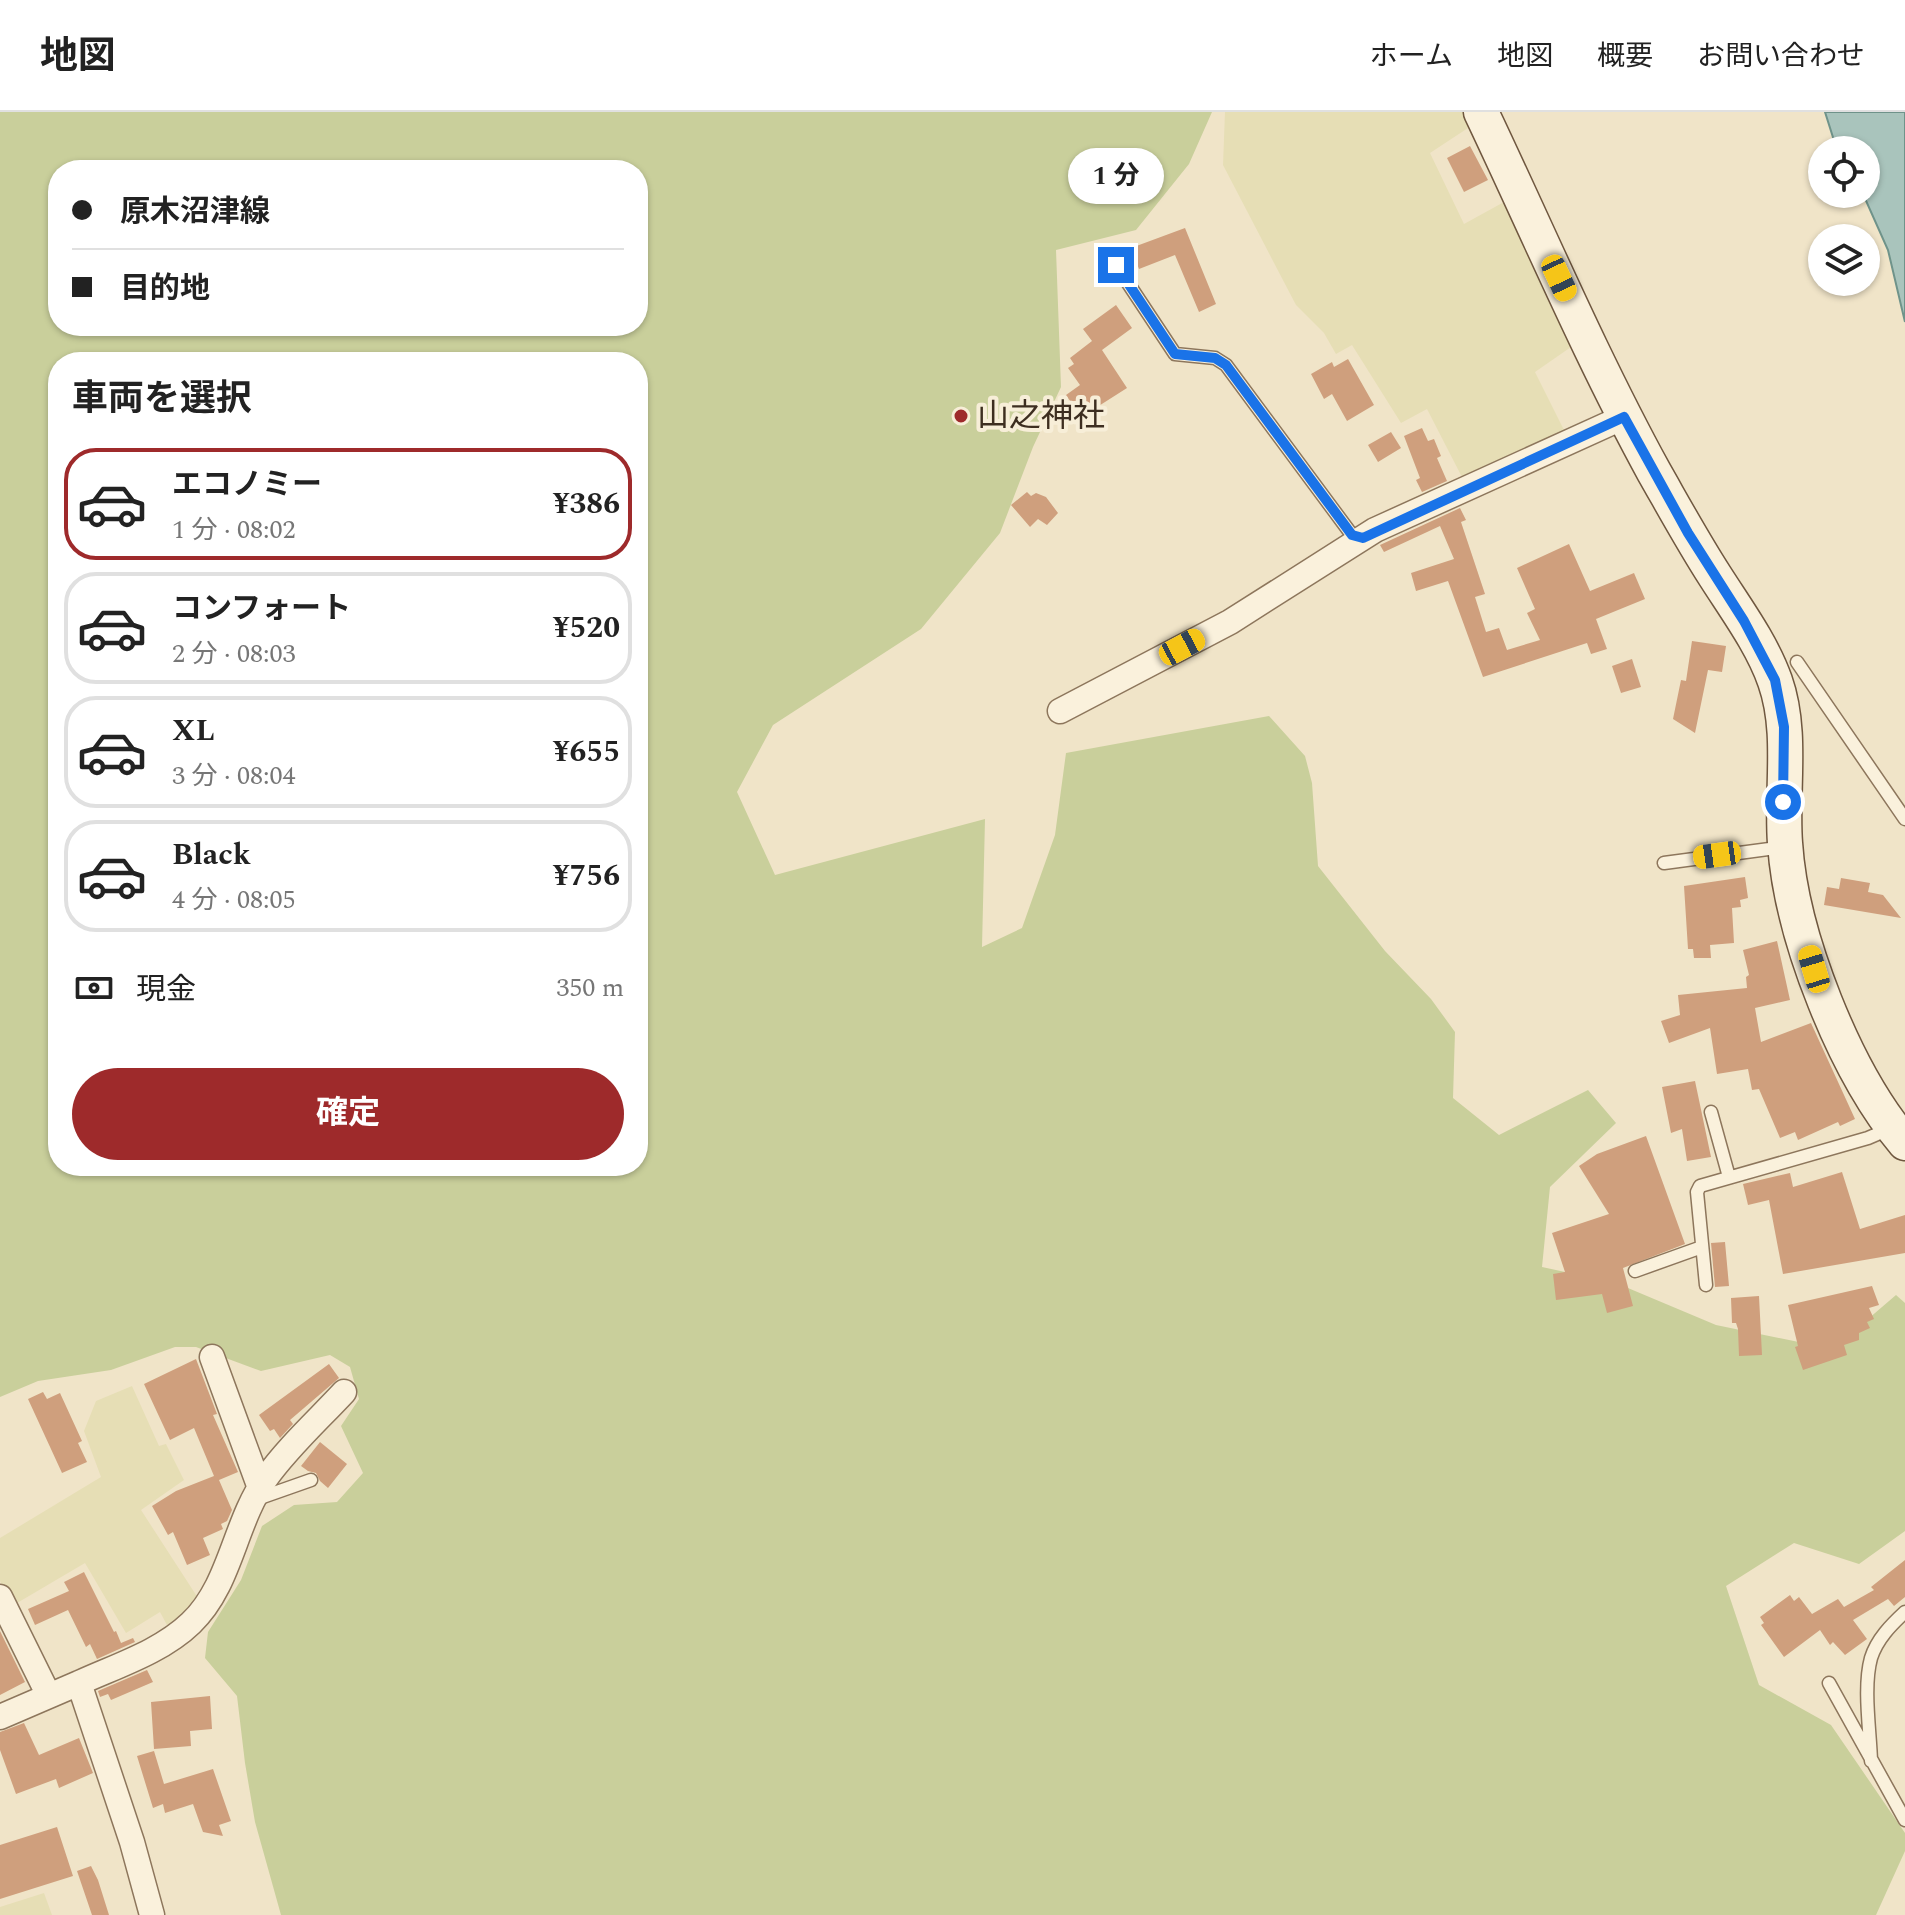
<!DOCTYPE html>
<html lang="ja">
<head>
<meta charset="utf-8">
<style>
	:root { --surface:#fff; --page:#f6f6f6; --text:#222; --muted:#767676; --line:#e0e0e0; --accent:#9e2a2b }
	body { margin:0; font-family:Spectral,"Noto Sans JP",serif; background:var(--page); color:var(--text); height:100vh; display:flex; flex-direction:column; font-size:30px; white-space:nowrap }
	* { box-sizing:border-box; margin:0 }
	p { font-size:26px; color:var(--muted) }
	.icon { flex:none; width:44px; height:44px; fill:none; stroke:currentColor; stroke-width:2; stroke-linecap:round; stroke-linejoin:round }
	.map { position:relative; flex:1; overflow:hidden }
	.panel { position:absolute; left:48px; top:240px; width:600px; height:824px; display:flex; flex-direction:column; background:var(--surface); border-radius:32px; box-shadow:0 2px 6px #0004 }
	.panel>* { flex:none }
	.banner { position:absolute; left:48px; top:48px; width:600px; height:176px; border-radius:32px; box-shadow:0 2px 6px #0004; display:grid; align-content:center; height:176px; padding:0 24px; background:var(--surface) }
	.controls { position:absolute; left:1808px; top:24px; display:grid; gap:16px }
	.controls a { display:grid; place-items:center; width:72px; height:72px; border-radius:50%; background:var(--surface); box-shadow:0 2px 6px #0004; font-size:40px }
	.end { position:absolute; width:36px; height:36px; margin:-18px; border:10px solid #1a73e8; background:#fff; box-shadow:0 0 0 4px #fff }
	.from { border-radius:50% }
	.bubble { position:absolute; height:56px; border-radius:28px; background:var(--surface); box-shadow:0 2px 6px #0004; font-size:26px; font-weight:700; line-height:56px; text-align:center }
	.car { position:absolute; width:24px; height:48px; margin:-24px -12px; border-radius:10px; box-shadow:0 0 6px 2px #0007; background:linear-gradient(#f5c518 24%,#345 0 40%,#f5c518 0 76%,#345 0 86%,#f5c518 0) }
	.banner b { display:flex; align-items:center; gap:28px; height:76px; font-size:30px }
	.banner b+b { border-top:2px solid var(--line) }
	.banner i { width:20px; height:20px; background:var(--text) }
	ul { padding:0; list-style:none }
	li { display:flex; align-items:center; gap:24px; height:112px; margin:0 16px 12px; padding:0 8px; border:4px solid var(--line); border-radius:32px }
	li div { flex:1 }
	li b { display:block; font-size:30px }
	li em { font-style:normal; font-weight:700 }
	li.current { border-color:var(--accent) }
	li>.icon { width:72px; height:72px; stroke-width:1.5 }
	h2 { padding:0 24px; font-size:36px; line-height:96px }
	.pay { display:flex; align-items:center; gap:20px; height:88px; padding:0 24px; font-size:30px }
	.pay p { margin-inline-start:auto }
	.button { display:flex; gap:16px; margin-top:auto; padding:16px 24px }
	.button a { flex:1; height:92px; border-radius:48px; background:var(--accent); color:#fff; font-size:32px; font-weight:700; line-height:92px; text-align:center }
	header { display:flex; align-items:center; gap:48px; box-sizing:border-box; height:112px; padding:0 40px; background:var(--surface); border-bottom:2px solid var(--line) }
	header strong { font-size:38px }
	nav { display:flex; gap:44px; margin-inline-start:auto; font-size:28px }
	.map>svg:first-child { display:block }
	.farmland { fill:#e6deb5 }
	.green { fill:#c9cf9b; fill-rule:evenodd }
	.water { fill:#a9c4bc; stroke:#6f938a; stroke-width:2 }
	.building { fill:#cf9f7d }
	.lines { fill:none; stroke-linecap:round; stroke-linejoin:round }
	.lane-casing { stroke:#8d765c; stroke-width:15 }
	.street-casing { stroke:#8d765c; stroke-width:27 }
	.secondary-casing { stroke:#6f573f; stroke-width:37 }
	.lane { stroke:#faf1dc; stroke-width:12 }
	.street { stroke:#faf1dc; stroke-width:24 }
	.secondary { stroke:#faf1dc; stroke-width:34 }
	.route { stroke:#1a73e8; stroke-width:10 }
	.poi-dot { fill:#9e2a2b; stroke:#f7eed8; stroke-width:3 }
	.labels { text-anchor:middle; dominant-baseline:central; stroke-width:8; stroke-linejoin:round; paint-order:stroke }
	.poi-label { font-size:32px; fill:#3d2e20; stroke:#f7eed8; text-anchor:start }
</style>
</head>
<body>
<header>
<strong>地図</strong>
<nav><a>ホーム</a><a>地図</a><a>概要</a><a>お問い合わせ</a></nav>
</header>
<div class="map">
<svg width="1905" height="1803" viewBox="0 0 1905 1803">
	<rect width="100%" height="100%" fill="#f0e4c8"/>
	<path class="farmland" d="M1225,0H1463L1468,16L1430,41L1464,112L1504,90L1571,235L1535,260L1566,322L1464,369L1427,297L1401,311L1352,233L1336,242L1324,221L1296,193L1223,53Z
		M132,1274L159,1334L166,1332L184,1368L141,1398L198,1486L184,1503L167,1513L160,1500L126,1521L85,1451L12,1494L0,1469V1426L101,1365L84,1319L96,1289Z
		M44,1781L52,1803H0V1795Z"/>
	<path class="green" d="M0,0H1212L1189,52L1136,118L1056,138L1061,275L1033,335L1000,421L921,517L773,613L737,680L775,763L985,707L982,835L1022,816L1055,723L1066,641L1269,604L1305,644L1312,671L1318,754L1385,839L1431,887L1455,920L1453,986L1499,1023L1588,978L1616,1011L1550,1075L1542,1155L1616,1171L1716,1213L1833,1237L1896,1183L1905,1191V1419L1859,1452L1794,1431L1726,1474L1759,1573L1831,1613L1905,1721V1739L1876,1803H281L255,1710L245,1651L237,1584L205,1546L208,1520L241,1468L262,1414L294,1393L337,1390L363,1361L341,1314L359,1287L350,1255L330,1243L261,1259L196,1235H175L111,1258L38,1269L0,1285ZM58,58H638V214H58ZM58,250H638V1054H58Z"/>
	<path class="water" d="M1825,0H1905V210L1888,138L1863,82H1866V38H1837Z"/>
	<path class="building" d="M1470,34L1488,68L1464,80L1447,46Z
		M1185,116L1216,192L1199,200L1175,143L1139,157L1131,136Z
		M1116,193L1132,216L1102,238L1127,276L1094,297L1089,290L1077,299L1066,283L1080,273L1068,256L1074,252L1070,246L1092,229L1083,217Z
		M1348,247L1374,293L1347,309L1332,282L1324,287L1311,262L1332,250L1334,255Z
		M1422,316L1428,329L1434,327L1441,344L1437,346L1447,369L1422,380L1416,368L1420,366L1404,324Z
		M1391,320L1401,336L1378,350L1368,333Z
		M1027,380L1031,384L1036,381L1046,385L1058,401L1047,413L1038,407L1030,415L1011,393Z
		M1460,396L1466,408L1461,410L1485,482L1475,485L1486,520L1499,516L1507,538L1540,528L1527,501L1535,497L1517,456L1569,432L1590,479L1634,461L1645,487L1596,507L1607,537L1591,542L1587,531L1483,565L1448,469L1416,479L1411,461L1454,447L1440,414L1384,440L1380,433Z
		M1692,529L1726,534L1722,560L1708,558L1695,621L1673,607L1681,568L1686,569Z
		M1632,547L1641,575L1621,581L1612,554Z
		M1745,765L1748,786L1740,788L1741,795L1732,796L1734,831L1710,833L1711,846H1694L1693,837H1688L1684,774Z
		M1841,766L1870,771L1868,780L1883,783L1901,806L1824,793L1827,775L1839,777Z
		M1777,829L1790,888L1755,896L1761,930L1811,911L1855,1007L1840,1014L1838,1010L1798,1028L1795,1020L1780,1026L1759,977L1752,978L1748,957L1717,962L1710,916L1669,931L1661,909L1680,903L1678,883L1747,876L1746,865L1749,863L1743,838Z
		M1695,969L1711,1045L1687,1049L1682,1017L1671,1021L1662,975Z
		M1646,1024L1685,1132L1623,1156L1633,1194L1607,1201L1602,1182L1556,1188L1553,1162L1565,1160L1552,1121L1609,1102L1579,1054L1597,1042Z
		M1842,1060L1860,1117L1905,1103V1141L1783,1162L1769,1088L1748,1093L1743,1072L1790,1061L1793,1075Z
		M1725,1130L1729,1174L1715,1175L1711,1131Z
		M1872,1174L1879,1193L1869,1196L1874,1207L1867,1210L1870,1216L1859,1221V1228L1844,1233L1847,1243L1803,1258L1795,1235L1798,1234L1788,1193Z
		M1759,1184L1762,1243L1739,1244L1738,1217L1736,1211H1732L1731,1186Z
		M196,1247L217,1302L213,1303L238,1360L219,1368L232,1398L227,1409L221,1412L223,1417L203,1426L210,1443L187,1453L173,1420L168,1423L152,1394L176,1379L214,1364L194,1316L170,1328L144,1272Z
		M329,1252L339,1266L290,1308L293,1312L280,1326L274,1317L270,1319L259,1303Z
		M43,1280L47,1287L60,1281L82,1329L78,1331L87,1350L62,1361L28,1287Z
		M320,1330L347,1352L328,1376L320,1369L316,1361L308,1359L301,1354Z
		M1905,1448V1485L1894,1494L1888,1487L1853,1508L1867,1527L1845,1543L1833,1530L1830,1533L1820,1518L1784,1545L1761,1513L1764,1511L1760,1505L1790,1483L1794,1489L1799,1485L1812,1502L1838,1487L1844,1495L1874,1478L1871,1475Z
		M84,1460L114,1520L116,1519L121,1531L133,1526L135,1530L97,1547L90,1532L86,1535L68,1498L35,1513L28,1497L69,1479L64,1470Z
		M0,1519L25,1570L0,1583Z
		M147,1558L153,1570L111,1588L108,1582L100,1585L98,1579Z
		M210,1584L212,1617L190,1619L191,1634L154,1637L151,1590Z
		M24,1611L39,1643L79,1626L93,1661L59,1676L56,1667L16,1682L0,1638V1620Z
		M154,1639L164,1672L213,1657L231,1709L219,1713L223,1724L203,1720L193,1692L165,1701L163,1692L153,1696L137,1644Z
		M57,1715L73,1764L0,1787V1733Z
		M91,1754L98,1768L109,1803H92L77,1759Z"/>
	<g class="lines">
		<defs>
			<path id="lane" d="M1116,153L1175,242L1215,246L1226,253L1352,423L1363,426
				M1797,550L1905,707
				M1664,751L1784,735
				M1711,1000L1729,1065
				M1635,1159L1702,1135
				M1706,1173L1697,1080L1700,1074L1868,1026L1889,1017
				M257,1387L311,1368
				M1829,1571L1905,1708
				M1871,1649C1870,1618 1863,1575 1871,1546C1877,1527 1891,1513 1905,1500"/>
			<path id="street" d="M1060,599L1230,510L1375,418L1624,305
				M212,1245L260,1376
				M0,1485L48,1582
				M79,1571C116,1554 161,1540 191,1511C231,1473 234,1411 266,1366C288,1335 318,1308 344,1280
				M0,1605L79,1571L132,1730L152,1803"/>
			<path id="secondary" d="M1481,0C1538,120 1590,243 1654,360C1674,395 1693,430 1715,464C1736,497 1762,532 1775,569C1793,620 1781,678 1785,731C1791,824 1845,960 1905,1031"/>
		</defs>
		<use href="#lane" class="lane-casing"/>
		<use href="#street" class="street-casing"/>
		<use href="#secondary" class="secondary-casing"/>
		<use href="#lane" class="lane"/>
		<use href="#street" class="street"/>
		<use href="#secondary" class="secondary"/>
	</g>
	<g class="lines">
		<path class="route" d="M1116,153L1175,242L1215,246L1226,253L1352,423L1363,426L1624,305L1688,421L1744,509L1775,568L1784,615L1783,690"/>
	</g>
	<circle class="poi-dot" cx="961" cy="304" r="8"/>
	<g class="labels">
		<g class="poi-label">
			<text x="977" y="304">山之神社</text>
		</g>
	</g>
</svg>
<div class="controls">
<a><svg class="icon" aria-label="locate" viewBox="0 0 24 24"><circle cx="12" cy="12" r="6"/><path d="M12 2v4M12 18v4M2 12h4M18 12h4"/></svg></a>
<a><svg class="icon" aria-label="layers" viewBox="0 0 24 24"><path d="M12 4l9 5-9 5-9-5zM3 14l9 5 9-5"/></svg></a>
</div>
<i class="end from" style="left:1783px;top:690px"></i>
<i class="end" style="left:1116px;top:153px"></i>
<div class="bubble" style="left:1068px;top:36px;width:96px">1 分</div>
<i class="car" style="left:1559px;top:166px;rotate:155deg"></i>
<i class="car" style="left:1182px;top:535px;rotate:62deg"></i>
<i class="car" style="left:1717px;top:743px;rotate:262deg"></i>
<i class="car" style="left:1814px;top:857px;rotate:343deg"></i>
<div class="banner">
<b><i class="from"></i>原木沼津線</b>
<b><i></i>目的地</b>
</div>
<section class="panel">
<h2>車両を選択</h2>
<ul>
<li class="current"><svg class="icon" aria-label="car" viewBox="0 0 24 24"><path d="M5 17H2v-5l4-1 3-4h7l3 4 3 1v5h-3M9 17h6M6 11h13"/><circle cx="7" cy="17" r="2"/><circle cx="17" cy="17" r="2"/></svg><div><b>エコノミー</b><p>1 分 · 08:02</p></div><em>¥386</em></li>
<li><svg class="icon" aria-label="car" viewBox="0 0 24 24"><path d="M5 17H2v-5l4-1 3-4h7l3 4 3 1v5h-3M9 17h6M6 11h13"/><circle cx="7" cy="17" r="2"/><circle cx="17" cy="17" r="2"/></svg><div><b>コンフォート</b><p>2 分 · 08:03</p></div><em>¥520</em></li>
<li><svg class="icon" aria-label="car" viewBox="0 0 24 24"><path d="M5 17H2v-5l4-1 3-4h7l3 4 3 1v5h-3M9 17h6M6 11h13"/><circle cx="7" cy="17" r="2"/><circle cx="17" cy="17" r="2"/></svg><div><b>XL</b><p>3 分 · 08:04</p></div><em>¥655</em></li>
<li><svg class="icon" aria-label="car" viewBox="0 0 24 24"><path d="M5 17H2v-5l4-1 3-4h7l3 4 3 1v5h-3M9 17h6M6 11h13"/><circle cx="7" cy="17" r="2"/><circle cx="17" cy="17" r="2"/></svg><div><b>Black</b><p>4 分 · 08:05</p></div><em>¥756</em></li>
</ul>
<div class="pay"><svg class="icon" aria-label="cash" viewBox="0 0 24 24"><path d="M3 7h18v10H3z"/><circle cx="12" cy="12" r="2"/></svg>現金<p>350 m</p></div>
<div class="button"><a>確定</a></div>
</section>
</div>
</body>
</html>
